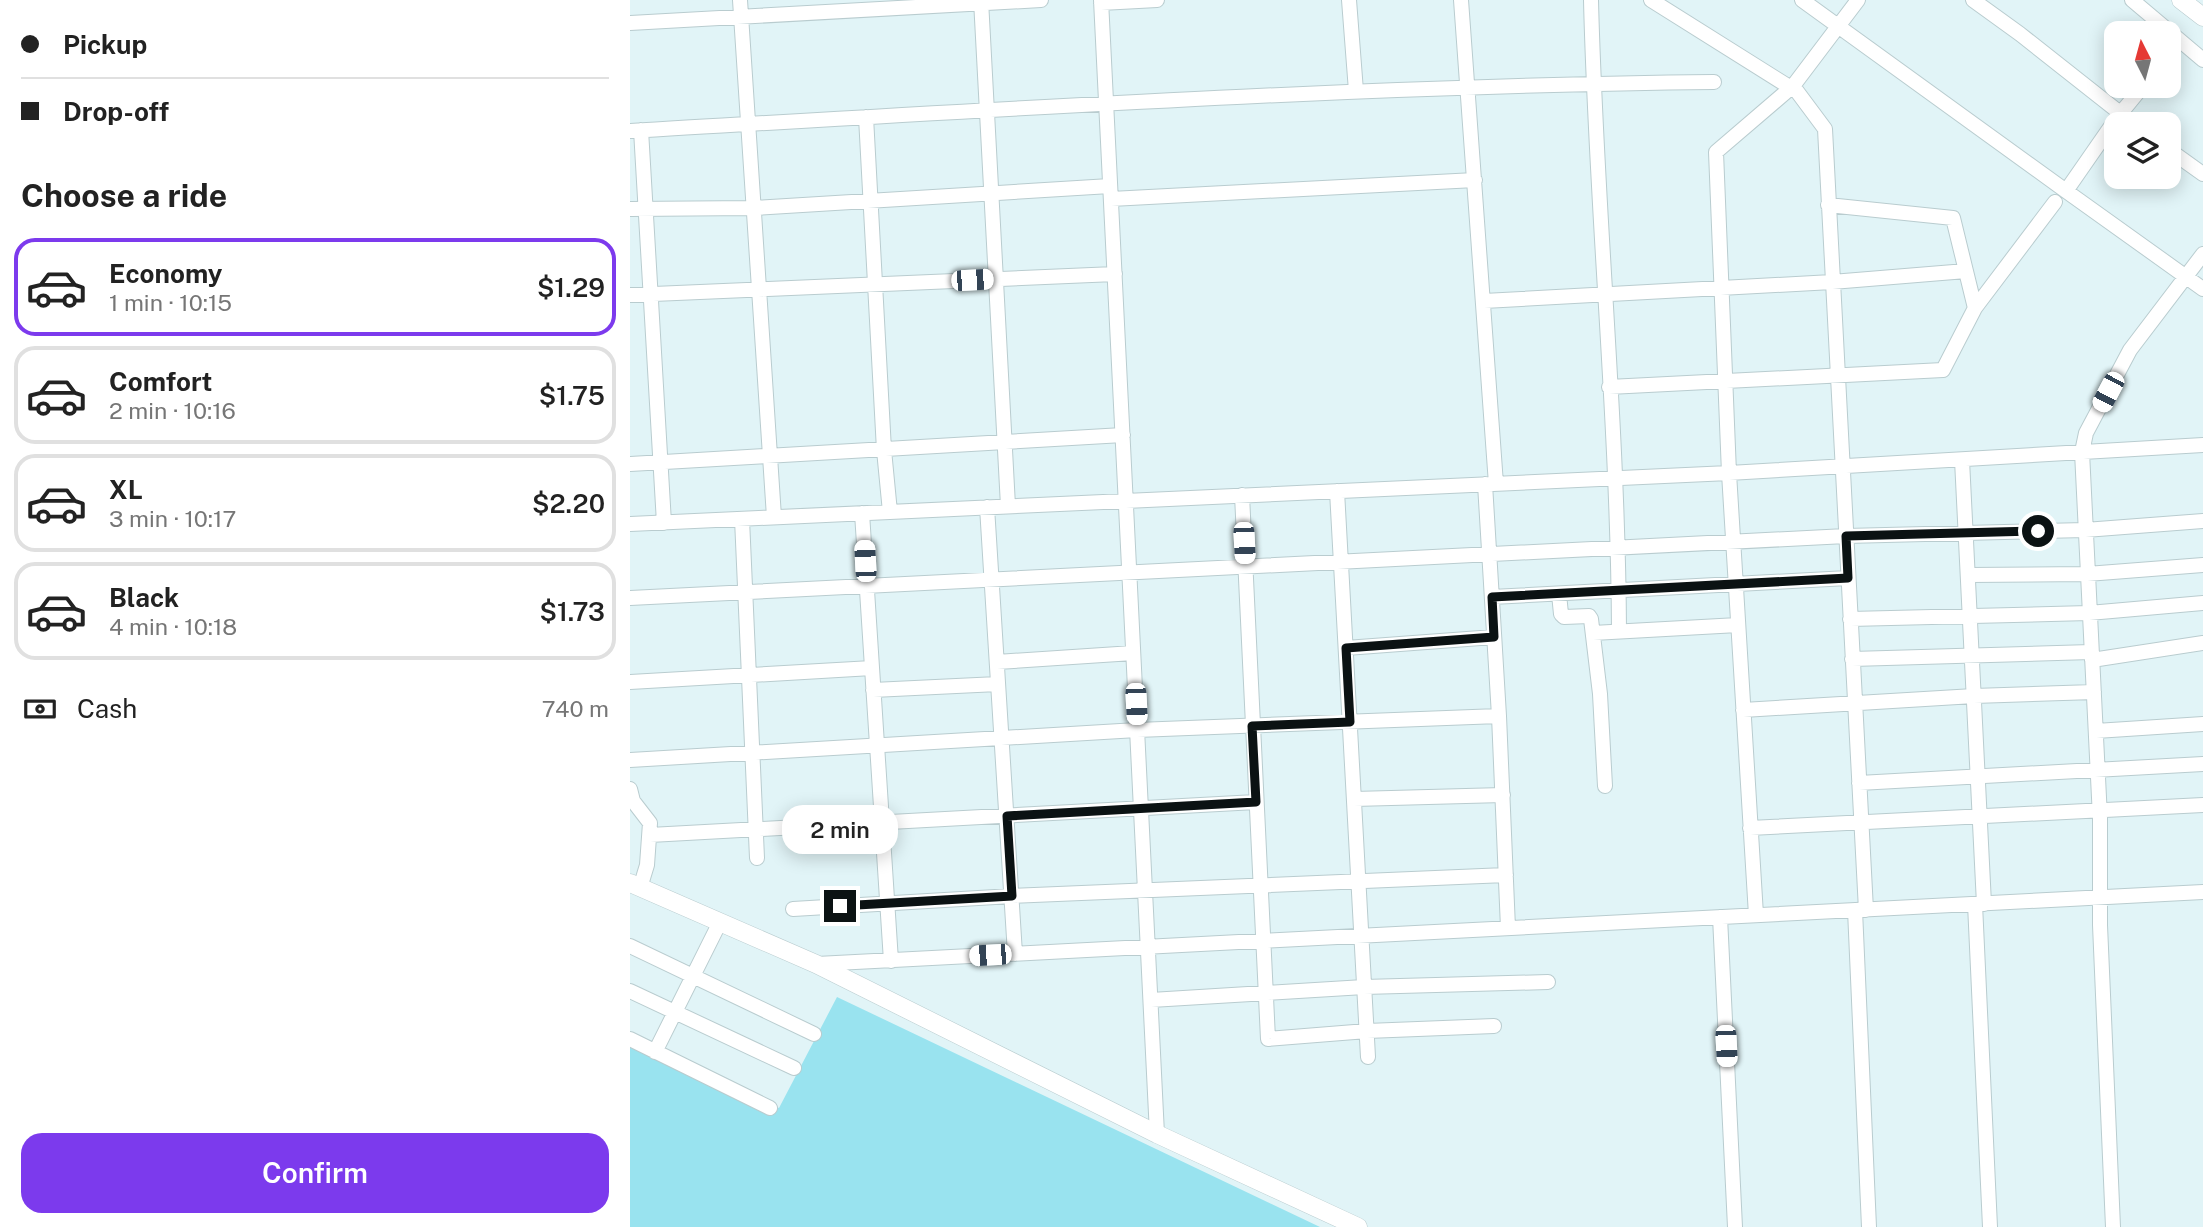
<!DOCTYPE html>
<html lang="en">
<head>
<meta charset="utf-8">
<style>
	:root { --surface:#fff; --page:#f2f2f2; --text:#222; --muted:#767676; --line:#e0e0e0; --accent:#7c3aed }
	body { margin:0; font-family:"Public Sans",sans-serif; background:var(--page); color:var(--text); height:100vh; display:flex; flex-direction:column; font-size:26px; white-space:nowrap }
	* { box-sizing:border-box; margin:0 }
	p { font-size:23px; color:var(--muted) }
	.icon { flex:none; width:38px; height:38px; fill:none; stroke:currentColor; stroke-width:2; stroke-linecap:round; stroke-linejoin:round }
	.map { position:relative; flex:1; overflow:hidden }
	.side { display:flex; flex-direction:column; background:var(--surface); width:630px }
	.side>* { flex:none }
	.hud { display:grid; align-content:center; height:154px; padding:0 21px; background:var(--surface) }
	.needle { width:46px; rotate:354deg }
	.fabs { position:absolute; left:1474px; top:21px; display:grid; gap:14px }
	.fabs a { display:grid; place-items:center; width:77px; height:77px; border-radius:14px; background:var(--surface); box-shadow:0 4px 18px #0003; font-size:35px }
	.end { position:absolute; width:32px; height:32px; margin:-16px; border:9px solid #0b1213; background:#fff; box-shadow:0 0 0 4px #fff }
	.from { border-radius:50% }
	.bubble { position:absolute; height:49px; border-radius:21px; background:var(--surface); box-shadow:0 4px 18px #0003; font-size:23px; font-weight:600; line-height:49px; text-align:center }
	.car { position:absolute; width:21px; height:42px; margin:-21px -10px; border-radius:9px; box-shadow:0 0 5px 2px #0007; background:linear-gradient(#fff 24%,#345 0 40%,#fff 0 76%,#345 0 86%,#fff 0) }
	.hud b { display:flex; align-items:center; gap:24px; height:66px; font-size:26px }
	.hud b+b { border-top:2px solid var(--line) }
	.hud i { width:18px; height:18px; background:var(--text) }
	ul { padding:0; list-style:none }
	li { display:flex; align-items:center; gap:21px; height:98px; margin:0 14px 10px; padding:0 7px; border:4px solid var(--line); border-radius:21px }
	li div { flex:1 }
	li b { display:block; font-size:26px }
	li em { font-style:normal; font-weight:600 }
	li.selected { border-color:var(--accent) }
	li>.icon { width:63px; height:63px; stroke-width:1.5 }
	h2 { padding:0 21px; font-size:32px; line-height:84px }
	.pay { display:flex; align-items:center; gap:18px; height:77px; padding:0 21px; font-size:26px }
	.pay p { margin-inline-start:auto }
	.button { display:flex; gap:14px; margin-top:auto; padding:14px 21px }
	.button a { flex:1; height:80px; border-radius:21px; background:var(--accent); color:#fff; font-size:28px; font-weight:600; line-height:80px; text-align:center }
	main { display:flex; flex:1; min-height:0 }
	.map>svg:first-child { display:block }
	.green { fill:#99e3ef }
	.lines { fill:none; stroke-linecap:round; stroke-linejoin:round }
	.minor-casing { stroke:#b9cccf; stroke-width:16 }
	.major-casing { stroke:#b9cccf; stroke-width:19 }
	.minor { stroke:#fff; stroke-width:14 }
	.major { stroke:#fff; stroke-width:18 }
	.route { stroke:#0b1213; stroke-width:9 }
</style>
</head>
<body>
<main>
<section class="side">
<div class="hud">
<b><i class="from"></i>Pickup</b>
<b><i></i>Drop-off</b>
</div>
<h2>Choose a ride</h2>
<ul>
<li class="selected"><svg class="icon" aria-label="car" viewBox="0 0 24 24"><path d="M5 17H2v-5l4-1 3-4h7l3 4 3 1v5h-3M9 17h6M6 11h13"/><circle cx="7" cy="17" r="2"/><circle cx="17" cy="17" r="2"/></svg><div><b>Economy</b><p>1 min · 10:15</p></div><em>$1.29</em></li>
<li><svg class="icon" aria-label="car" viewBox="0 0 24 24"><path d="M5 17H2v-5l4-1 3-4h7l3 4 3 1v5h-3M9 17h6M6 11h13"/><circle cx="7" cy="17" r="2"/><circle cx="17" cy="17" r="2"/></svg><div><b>Comfort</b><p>2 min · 10:16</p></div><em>$1.75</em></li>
<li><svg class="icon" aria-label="car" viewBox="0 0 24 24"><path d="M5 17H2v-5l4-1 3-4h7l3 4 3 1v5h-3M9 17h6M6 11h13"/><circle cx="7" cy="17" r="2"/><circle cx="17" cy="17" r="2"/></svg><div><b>XL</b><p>3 min · 10:17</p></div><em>$2.20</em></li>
<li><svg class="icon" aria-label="car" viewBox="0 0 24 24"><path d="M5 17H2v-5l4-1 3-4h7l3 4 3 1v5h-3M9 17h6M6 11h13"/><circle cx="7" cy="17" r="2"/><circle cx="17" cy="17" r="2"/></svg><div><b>Black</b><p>4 min · 10:18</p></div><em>$1.73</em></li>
</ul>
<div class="pay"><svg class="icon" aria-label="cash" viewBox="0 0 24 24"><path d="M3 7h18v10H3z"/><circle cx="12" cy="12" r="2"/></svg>Cash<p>740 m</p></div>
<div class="button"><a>Confirm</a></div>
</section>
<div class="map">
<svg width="1573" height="1227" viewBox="0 0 1573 1227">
	<rect width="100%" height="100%" fill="#e1f4f7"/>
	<path class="green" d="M207,997L690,1227H0V1036L149,1108Z"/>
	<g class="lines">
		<defs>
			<path id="minor" d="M110,0L144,517
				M351,0L378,506
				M471,0L527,1134
				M719,0L726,91
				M831,0L866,484
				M961,0C966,210 988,420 989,631
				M1021,0L1161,88
				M1172,0L1436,191
				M1343,0L1390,34L1504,124
				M1502,0L1573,60
				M471,3L527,0
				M0,23L411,0
				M1538,54L1549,40
				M1163,86L1195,129L1236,910
				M1513,86L1486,119L1436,191L1573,289
				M236,117L254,450L260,512
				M11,130L34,523
				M0,131C361,110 722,86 1084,82
				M1538,149L1573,174
				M481,199L845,180
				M1198,205L1323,218L1345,308
				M0,209L124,208L480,186
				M0,295L485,274
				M854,301L1202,282L1336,271
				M979,387L1313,370L1345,308L1425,202
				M1332,460L1354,904
				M0,464L493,435
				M855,484L869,716L878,928
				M707,491L738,1057
				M612,495L638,1039L737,1031L864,1026
				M357,507L385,954
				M232,513L261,961
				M112,519L127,858
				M0,524L1099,473L1573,445
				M1339,575L1457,574L1573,565
				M929,594L931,614L934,617L959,616L961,619L970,694L975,786
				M862,597L1218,578
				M0,598L1216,536L1455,530L1573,521
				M1220,619L1459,613L1573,603
				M963,633L1108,625
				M716,648L864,637
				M1222,659L1461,652
				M1462,660L1573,643
				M367,662L503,653
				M0,682L242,668
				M243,690L368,684
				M1113,710L1344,696L1464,692
				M1466,731L1573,724
				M0,760L507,730L869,716
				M1229,783L1573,764
				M0,789L3,801L20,823L17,865L10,888
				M724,799L873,795
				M1120,828L1573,805
				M20,835L626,802
				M1345,904L1360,1227
				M163,909L382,896L876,875
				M1225,910L1239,1227
				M1126,915L1099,473L1086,152L1163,86L1228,0
				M1090,917L1105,1227
				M0,946L184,1034
				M187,964L1573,892
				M0,991L164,1068
				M521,1000L734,987L918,982
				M0,1039L140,1108
				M25,1052L90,922
				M1483,1227L1470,925V818L1452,452L1456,433L1500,350L1573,254"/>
			<path id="major" d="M1551,0L1573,17
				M0,883L186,964L527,1134L728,1227"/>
		</defs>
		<use href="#minor" class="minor-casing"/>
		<use href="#major" class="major-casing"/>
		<use href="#minor" class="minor"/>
		<use href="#major" class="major"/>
	</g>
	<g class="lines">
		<path class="route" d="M210,906L382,896L377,816L626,802L622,726L720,722L716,648L864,637L862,597L1218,578L1216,536L1408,531"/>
	</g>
</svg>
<div class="fabs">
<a><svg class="needle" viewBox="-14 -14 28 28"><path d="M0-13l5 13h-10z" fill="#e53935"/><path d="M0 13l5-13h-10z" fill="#767676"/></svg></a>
<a><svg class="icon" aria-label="layers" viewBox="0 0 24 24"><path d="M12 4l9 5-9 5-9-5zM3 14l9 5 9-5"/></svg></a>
</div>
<i class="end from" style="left:1408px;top:531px"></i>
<i class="end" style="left:210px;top:906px"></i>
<div class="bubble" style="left:152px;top:805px;width:116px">2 min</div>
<i class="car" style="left:342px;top:280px;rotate:87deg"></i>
<i class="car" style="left:1478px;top:392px;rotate:208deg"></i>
<i class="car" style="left:614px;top:543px;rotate:177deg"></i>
<i class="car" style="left:235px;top:561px;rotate:357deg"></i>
<i class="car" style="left:506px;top:704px;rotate:177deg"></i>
<i class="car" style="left:360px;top:955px;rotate:267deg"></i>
<i class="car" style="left:1096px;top:1046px;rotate:177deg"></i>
</div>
</main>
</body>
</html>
